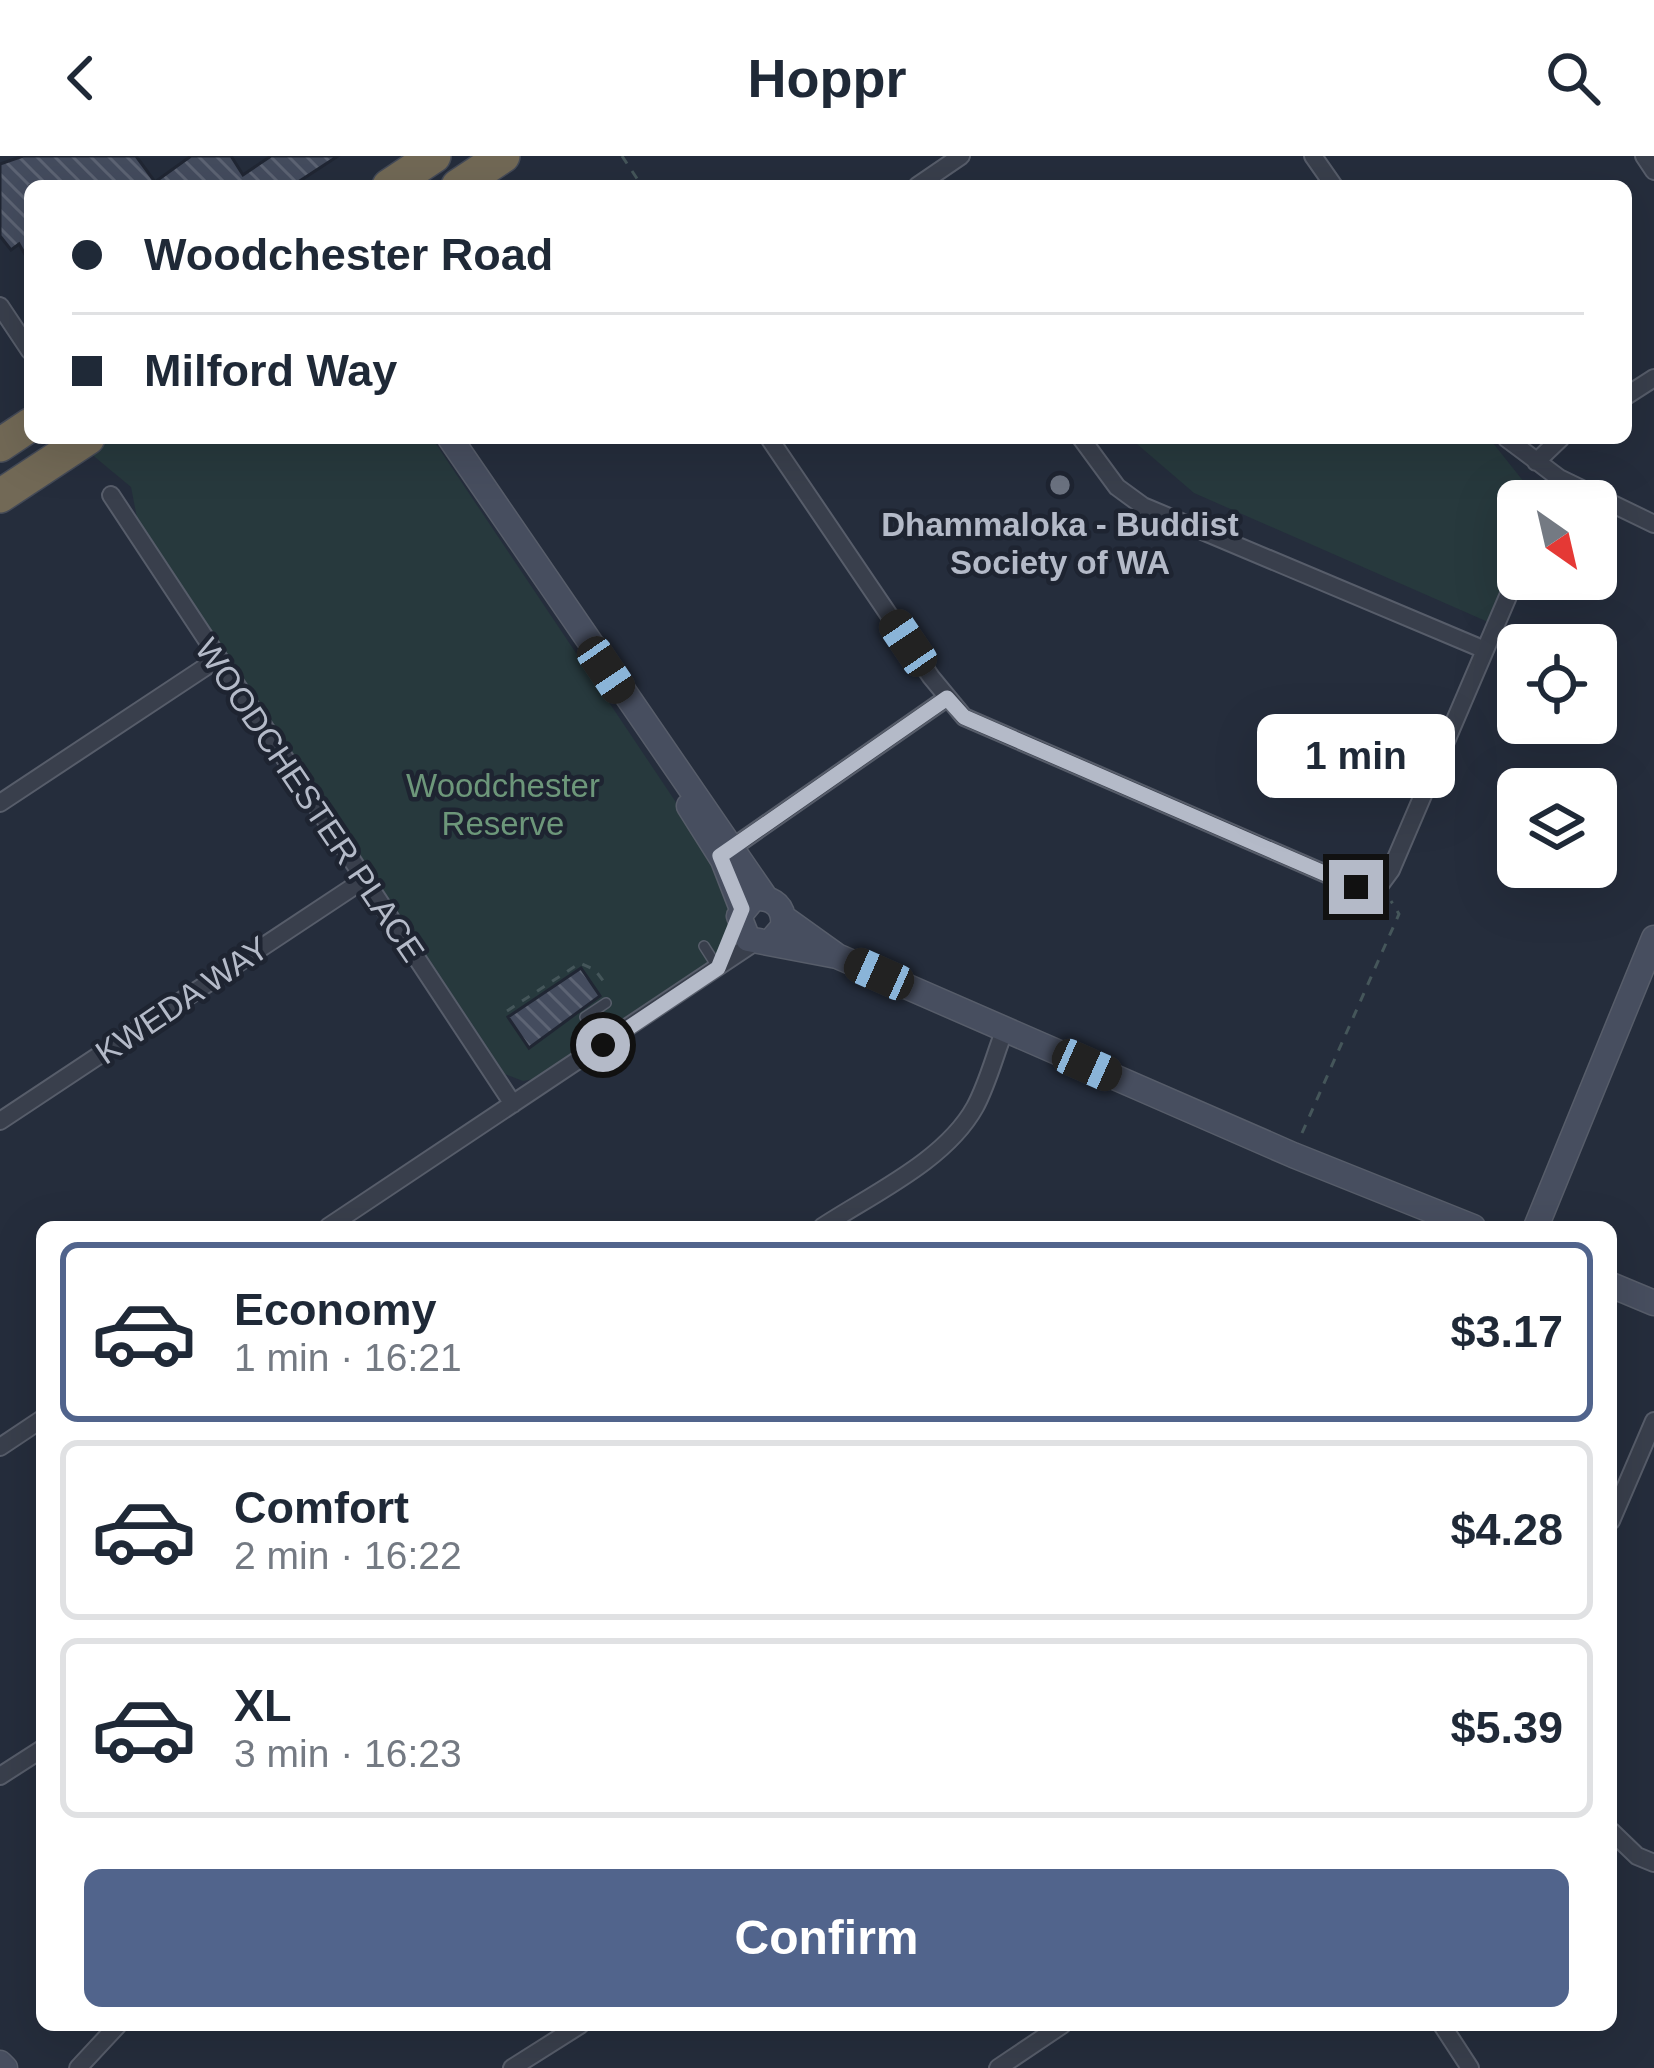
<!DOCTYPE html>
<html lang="en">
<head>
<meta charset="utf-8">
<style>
	:root { --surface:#fff; --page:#f2f2f3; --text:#1f2937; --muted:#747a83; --line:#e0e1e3; --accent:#51648c }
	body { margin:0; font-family:Helvetica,sans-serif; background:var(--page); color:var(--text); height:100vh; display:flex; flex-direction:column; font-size:45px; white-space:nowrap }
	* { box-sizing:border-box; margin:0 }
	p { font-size:39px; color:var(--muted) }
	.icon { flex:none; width:66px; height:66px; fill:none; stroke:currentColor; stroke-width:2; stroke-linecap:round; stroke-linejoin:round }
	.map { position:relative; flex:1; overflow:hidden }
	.drawer { position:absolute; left:36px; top:1065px; width:1581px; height:810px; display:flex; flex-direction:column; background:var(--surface); border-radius:18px; box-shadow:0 12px 48px #0002 }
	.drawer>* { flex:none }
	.guide { position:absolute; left:24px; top:24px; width:1608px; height:264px; border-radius:18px; box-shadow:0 12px 48px #0002; display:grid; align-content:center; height:264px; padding:0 48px; background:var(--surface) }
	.needle { width:78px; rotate:146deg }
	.fabs { position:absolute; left:1497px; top:324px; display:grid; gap:24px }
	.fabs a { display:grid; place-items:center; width:120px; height:120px; border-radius:18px; background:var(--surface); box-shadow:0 12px 48px #0002; font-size:60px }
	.end { position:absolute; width:54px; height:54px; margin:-27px; border:15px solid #b4bac8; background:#111; box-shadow:0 0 0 6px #111 }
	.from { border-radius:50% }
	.bubble { position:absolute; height:84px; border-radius:18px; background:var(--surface); box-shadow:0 12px 48px #0002; font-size:39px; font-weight:800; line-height:84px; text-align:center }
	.car { position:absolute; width:36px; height:72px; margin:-36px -18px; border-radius:15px; box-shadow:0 0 9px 3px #0007; background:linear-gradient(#222 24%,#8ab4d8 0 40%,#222 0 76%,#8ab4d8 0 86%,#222 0) }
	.guide b { display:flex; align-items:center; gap:42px; height:114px; font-size:45px }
	.guide b+b { border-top:3px solid var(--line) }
	.guide i { width:30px; height:30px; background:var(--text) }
	ul { padding:21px 0 0; list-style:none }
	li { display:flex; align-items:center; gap:36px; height:180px; margin:0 24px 18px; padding:0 24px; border:6px solid var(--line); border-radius:18px }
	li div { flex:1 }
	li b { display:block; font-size:45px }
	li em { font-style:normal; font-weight:800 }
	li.on { border-color:var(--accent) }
	li>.icon { width:108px; height:108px; stroke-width:1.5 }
	.cta { display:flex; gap:24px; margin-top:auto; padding:24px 48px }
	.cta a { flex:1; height:138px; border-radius:18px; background:var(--accent); color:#fff; font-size:48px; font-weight:800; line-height:138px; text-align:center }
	header { display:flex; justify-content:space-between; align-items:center; height:156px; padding:0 48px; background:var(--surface); font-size:54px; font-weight:800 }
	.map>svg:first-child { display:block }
	.green { fill:#27393d }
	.building { fill:url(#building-back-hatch); stroke:#202633; stroke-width:3 }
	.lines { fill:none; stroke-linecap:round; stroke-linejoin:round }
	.lane-casing { stroke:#575d6a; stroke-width:12 }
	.street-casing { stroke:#575d6a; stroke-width:20 }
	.secondary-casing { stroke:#575d6a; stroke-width:27 }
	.highway-casing { stroke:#444a57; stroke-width:36 }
	.path { stroke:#45565a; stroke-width:3; stroke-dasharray:9 9; stroke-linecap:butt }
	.lane { stroke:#393f4c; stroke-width:9 }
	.street { stroke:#393f4c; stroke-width:16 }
	.secondary { stroke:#474e5f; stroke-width:24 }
	.highway { stroke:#726956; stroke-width:33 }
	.route { stroke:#b4bac8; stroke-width:15 }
	.worship-dot { fill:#6b7280; stroke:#1e2431; stroke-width:4.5 }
	.labels { text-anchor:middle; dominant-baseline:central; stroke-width:9; stroke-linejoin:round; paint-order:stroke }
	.poi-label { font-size:33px; font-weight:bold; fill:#b4bac8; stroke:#1e2431 }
	.park-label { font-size:33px; fill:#6d977a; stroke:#1e2431 }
	.street-label { font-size:33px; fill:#b4bac8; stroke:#1e2431 }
</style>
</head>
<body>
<header><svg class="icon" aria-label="back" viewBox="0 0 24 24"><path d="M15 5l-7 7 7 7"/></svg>Hoppr<svg class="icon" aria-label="search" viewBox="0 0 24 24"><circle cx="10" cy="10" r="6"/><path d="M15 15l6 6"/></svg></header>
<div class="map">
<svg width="1654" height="1912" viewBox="0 0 1654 1912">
	<defs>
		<pattern id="building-back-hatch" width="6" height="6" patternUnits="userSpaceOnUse" patternTransform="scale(3)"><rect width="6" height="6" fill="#444c5e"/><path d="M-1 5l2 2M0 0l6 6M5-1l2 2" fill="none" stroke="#5d6474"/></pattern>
	</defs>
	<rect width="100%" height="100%" fill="#252d3c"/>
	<path class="green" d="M112,282H432L726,721C728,735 735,754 733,768C725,818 578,895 534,923L523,925L505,918L137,362L131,331L90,297Z
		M1130,282H1489L1539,345H1518V394L1488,466L1194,337Z"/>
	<path class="building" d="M23,0H136L155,26L191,0H231L243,19L271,0H338L292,30H30V107L19,88L11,94L0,80V8Z
		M581,812L600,840L529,892L508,861Z"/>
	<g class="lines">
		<defs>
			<path id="lane" d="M704,790L718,812
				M603,889L585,861L606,847"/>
			<path id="street" d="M1313,0L1334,30
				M1644,0L1654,15
				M917,30L961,0
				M0,150L30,195
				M1626,240L1654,222
				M769,282L931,521L964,561L1356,731L1380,729L1391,714L1518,417
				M1081,282L1117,331L1143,350L1485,494
				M1506,282L1559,322L1654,368
				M1536,306L1561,282
				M111,339L513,948
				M1549,345L1559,322
				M0,647L216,504
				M726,696L947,542
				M0,965L365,723
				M328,1071L755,786
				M822,1071C872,1038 945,1005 975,951C988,927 995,898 1005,873
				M0,1291L42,1263
				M1611,1365L1654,1265
				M0,1620L42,1593
				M1611,1675L1637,1700L1654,1707
				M1442,1869L1470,1912
				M78,1912L118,1869
				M512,1912L580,1869
				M998,1912L1062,1869"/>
			<path id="secondary" d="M450,282L765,741
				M689,650L723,704L742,753
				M784,762L837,800L1293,999L1473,1071
				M771,785L783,771C785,751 774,741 754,742L739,760L748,783L837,800
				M1536,1071L1654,782
				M1611,1129L1654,1147
				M0,1907L5,1912"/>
			<path id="highway" d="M389,30L434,0
				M458,30L503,0
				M0,289L30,269
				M0,340L88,282"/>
		</defs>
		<use href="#lane" class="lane-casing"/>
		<use href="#street" class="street-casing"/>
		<use href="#secondary" class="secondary-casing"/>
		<use href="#highway" class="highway-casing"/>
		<path class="path" d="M622,0L642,30
			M507,855L580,807L595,814L604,826
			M1302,977L1399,758L1391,745"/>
		<use href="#lane" class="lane"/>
		<use href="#street" class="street"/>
		<use href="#secondary" class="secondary"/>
		<use href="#highway" class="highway"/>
	</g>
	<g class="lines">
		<path class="route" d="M603,889L718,812L742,753L720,700L947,542L964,561L1356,731"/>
	</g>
	<circle class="worship-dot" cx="1060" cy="329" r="12"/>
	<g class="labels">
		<g class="poi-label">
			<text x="1060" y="368">Dhammaloka - Buddist<tspan x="1060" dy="38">Society of WA</tspan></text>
		</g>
		<g class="park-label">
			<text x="503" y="629">Woodchester<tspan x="503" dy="38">Reserve</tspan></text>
		</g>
		<g class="street-label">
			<text transform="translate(310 644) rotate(56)">WOODCHESTER PLACE</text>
			<text transform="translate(182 844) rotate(-34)">KWEDA WAY</text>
		</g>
	</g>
</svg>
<div class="fabs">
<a><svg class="needle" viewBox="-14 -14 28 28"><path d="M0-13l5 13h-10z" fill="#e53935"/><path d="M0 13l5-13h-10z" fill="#747a83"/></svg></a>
<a><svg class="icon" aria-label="locate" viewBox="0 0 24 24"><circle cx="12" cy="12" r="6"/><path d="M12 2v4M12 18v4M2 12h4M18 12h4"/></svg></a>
<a><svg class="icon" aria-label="layers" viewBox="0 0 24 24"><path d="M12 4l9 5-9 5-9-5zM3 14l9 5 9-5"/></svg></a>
</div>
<i class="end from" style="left:603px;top:889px"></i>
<i class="end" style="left:1356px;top:731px"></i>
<div class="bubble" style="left:1257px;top:558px;width:198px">1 min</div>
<i class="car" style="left:908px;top:487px;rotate:326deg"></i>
<i class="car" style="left:606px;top:514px;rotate:146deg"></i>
<i class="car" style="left:879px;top:818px;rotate:294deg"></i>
<i class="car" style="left:1087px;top:909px;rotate:114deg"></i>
<div class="guide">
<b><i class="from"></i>Woodchester Road</b>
<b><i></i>Milford Way</b>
</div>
<section class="drawer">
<ul>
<li class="on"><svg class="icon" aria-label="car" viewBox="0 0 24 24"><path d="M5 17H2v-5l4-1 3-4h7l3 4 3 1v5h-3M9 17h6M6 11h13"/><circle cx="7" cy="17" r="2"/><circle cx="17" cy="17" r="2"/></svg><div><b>Economy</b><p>1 min · 16:21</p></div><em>$3.17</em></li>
<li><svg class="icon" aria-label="car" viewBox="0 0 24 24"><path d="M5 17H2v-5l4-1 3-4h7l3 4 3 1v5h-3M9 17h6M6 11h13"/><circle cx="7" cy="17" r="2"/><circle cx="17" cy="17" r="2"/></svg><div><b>Comfort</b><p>2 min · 16:22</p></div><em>$4.28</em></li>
<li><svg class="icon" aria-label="car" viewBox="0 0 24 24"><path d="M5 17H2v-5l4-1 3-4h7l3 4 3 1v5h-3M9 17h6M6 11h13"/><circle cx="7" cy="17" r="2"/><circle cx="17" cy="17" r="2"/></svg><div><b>XL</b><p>3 min · 16:23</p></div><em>$5.39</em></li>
</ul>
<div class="cta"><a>Confirm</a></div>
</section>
</div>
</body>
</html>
